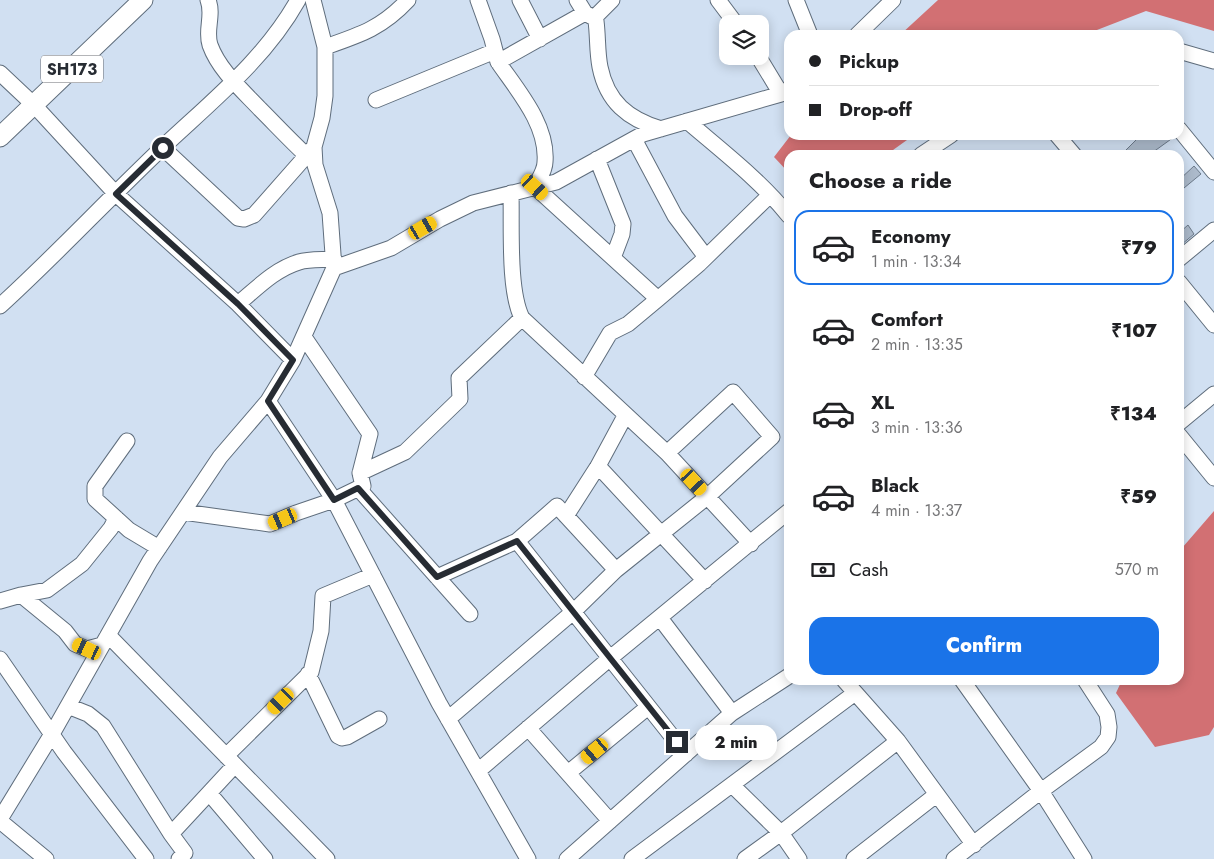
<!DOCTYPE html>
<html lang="en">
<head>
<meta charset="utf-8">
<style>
	:root { --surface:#fff; --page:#f2f2f2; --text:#202124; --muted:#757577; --line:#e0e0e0; --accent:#1a73e8 }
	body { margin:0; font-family:Jost,sans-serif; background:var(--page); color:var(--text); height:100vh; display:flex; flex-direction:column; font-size:19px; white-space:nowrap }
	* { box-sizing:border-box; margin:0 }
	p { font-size:16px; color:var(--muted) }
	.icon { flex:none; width:28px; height:28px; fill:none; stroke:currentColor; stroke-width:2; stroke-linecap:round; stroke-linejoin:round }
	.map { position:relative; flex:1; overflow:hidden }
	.details { position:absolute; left:784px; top:150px; width:400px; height:535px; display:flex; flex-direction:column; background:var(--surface); border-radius:15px; box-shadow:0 2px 12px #0003 }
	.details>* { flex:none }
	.guide { position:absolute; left:784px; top:30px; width:400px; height:110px; border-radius:15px; box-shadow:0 2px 12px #0003; display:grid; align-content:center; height:110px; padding:0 25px; background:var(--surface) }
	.fabs { position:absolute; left:719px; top:15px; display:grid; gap:10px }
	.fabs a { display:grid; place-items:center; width:50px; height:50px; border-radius:10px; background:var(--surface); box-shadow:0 2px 12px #0003; font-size:25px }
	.end { position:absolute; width:22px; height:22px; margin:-11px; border:6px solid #272c33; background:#fff; box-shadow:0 0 0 2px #fff }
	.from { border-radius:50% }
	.bubble { position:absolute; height:35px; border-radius:15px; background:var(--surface); box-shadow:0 2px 12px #0003; font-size:16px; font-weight:800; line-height:35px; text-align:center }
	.car { position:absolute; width:15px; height:30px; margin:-15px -8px; border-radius:6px; box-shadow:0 0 4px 1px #0007; background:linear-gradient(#f5c518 24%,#345 0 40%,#f5c518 0 76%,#345 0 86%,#f5c518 0) }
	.guide b { display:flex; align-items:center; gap:18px; height:48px; font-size:19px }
	.guide b+b { border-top:1px solid var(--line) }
	.guide i { width:12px; height:12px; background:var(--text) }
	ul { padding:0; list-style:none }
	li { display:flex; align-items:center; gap:15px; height:75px; margin:0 10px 8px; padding:0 15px; border:2px solid transparent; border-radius:15px }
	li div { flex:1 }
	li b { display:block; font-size:19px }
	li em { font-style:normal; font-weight:800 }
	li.current { border-color:var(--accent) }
	li>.icon { width:45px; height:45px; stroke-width:1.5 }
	h2 { padding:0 25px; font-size:22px; line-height:60px }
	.pay { display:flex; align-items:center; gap:12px; height:55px; padding:0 25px; font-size:19px }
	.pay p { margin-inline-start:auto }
	.button { display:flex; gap:10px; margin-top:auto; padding:10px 25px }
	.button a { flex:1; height:58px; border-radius:15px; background:var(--accent); color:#fff; font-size:20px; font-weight:800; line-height:58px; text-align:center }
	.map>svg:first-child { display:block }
	.water { fill:#d27073 }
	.building { fill:#acbacb; stroke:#6d7b8b }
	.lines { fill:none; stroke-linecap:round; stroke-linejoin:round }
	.minor-casing { stroke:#5f6d7c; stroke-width:17 }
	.major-casing { stroke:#5f6d7c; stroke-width:21 }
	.minor { stroke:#fff; stroke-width:15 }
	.major { stroke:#fff; stroke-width:19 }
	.route { stroke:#272c33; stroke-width:6 }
	.labels { text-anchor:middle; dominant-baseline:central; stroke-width:5; stroke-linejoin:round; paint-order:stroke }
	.shield { fill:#fff; stroke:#686b70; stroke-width:1 }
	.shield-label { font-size:16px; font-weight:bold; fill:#272c33 }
</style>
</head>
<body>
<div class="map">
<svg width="1214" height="859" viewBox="0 0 1214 859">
	<rect width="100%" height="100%" fill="#d1e0f2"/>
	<path class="water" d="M938,0H1214V31L1146,11L1084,35H900Z
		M791,135H914L886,155H789V173L774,157Z
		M1214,511V727L1209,735L1155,747L1116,693L1122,680H1179V554L1182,548Z"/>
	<path class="building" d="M1141,135H1172L1174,137L1149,155H1130L1126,150Z
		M1194,166L1201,174L1184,188L1179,180Z
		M1188,225L1194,234L1181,245L1179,243V233Z"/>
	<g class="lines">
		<defs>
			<path id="minor" d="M208,0C214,15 205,30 210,45C219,70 242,90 260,109C275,124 290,140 306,155
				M478,0L492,39L498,62L585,13
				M520,0L540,39
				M577,0L585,13L594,18L596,21C598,36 597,52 600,67C607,102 628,119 661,129
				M718,0L736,24
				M796,0L810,35
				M594,18L612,0
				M857,35L893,0
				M325,47C360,35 382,28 408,0
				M1179,51L1214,61
				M758,56L781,94
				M498,62C518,91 548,125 545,162C545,171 538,180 535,187L658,299
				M0,73L34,105L116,194L238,304L293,360
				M376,100L495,51
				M687,121C722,151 760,180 789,216
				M1179,129L1214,172
				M1057,135L1074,155
				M634,139L675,216L706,257
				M163,148L238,218L244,219L254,215L314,147
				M921,155L951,135
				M597,159L623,224L622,234L613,258
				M511,193C512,226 508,290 522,318L667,453L751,544
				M1179,259L1214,230
				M334,268L391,248L440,219L473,203L556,182L643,134L781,94L789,89
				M1179,282L1214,325
				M238,304C256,289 275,269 299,262C309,259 323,260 334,259
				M0,306C56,255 108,199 163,147C212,101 265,59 298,0
				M304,337L370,434L360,473
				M584,377L610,333L628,324L658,299L699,264L770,195
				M268,401L334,500L439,703L528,859
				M1179,423L1214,394
				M1179,435L1214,478
				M127,441L95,486V499L129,530L159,548
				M598,466L705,581
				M358,488L470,614
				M183,512L270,524L296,513L334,500L363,486L360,473L405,452L460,399L459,378L522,318
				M566,516L598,466L625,416
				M616,570L557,506L517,541L686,754
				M437,577L517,541
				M21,595L65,631L75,644L87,649L102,645
				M0,601L21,595L47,590L82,564L111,528L116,518
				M660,618L732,713
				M108,635L327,859
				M0,659L64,752L146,859
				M308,674L338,736L342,738L347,737L379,719
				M844,680L898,741L974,845
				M962,680L1041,791L1084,859
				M68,706L88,714L103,726L171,834
				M448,719L573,612L616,570L707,497L772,437L733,392L667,453
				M528,728L610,821
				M226,756L311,672L321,631L323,596L373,575
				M478,771L609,659L789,511
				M568,773L648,707
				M732,785L781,833L799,859
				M209,793L265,859
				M0,819L52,734L150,561L220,457L268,401L293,360L334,268L330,213L315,165L314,147L322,118L325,96V47L313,0
				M0,821L46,859
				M179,859L185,853L171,834L235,765
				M567,859L732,713L789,676
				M632,859L855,693
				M745,859L781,833L898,741
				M854,859L936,795
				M954,859L1041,791L1101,747L1108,737L1109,727L1107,714L1085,680"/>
			<path id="major" d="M0,137L143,0"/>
		</defs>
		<use href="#minor" class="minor-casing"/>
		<use href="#major" class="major-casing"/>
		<use href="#minor" class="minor"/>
		<use href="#major" class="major"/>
	</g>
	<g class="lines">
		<path class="route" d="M163,148L116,194L238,304L293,360L268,401L334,500L358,488L437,577L517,541L677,742"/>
	</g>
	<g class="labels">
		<rect class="shield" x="41" y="55.5" width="62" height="27" rx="4"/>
		<g class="shield-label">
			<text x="72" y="69">SH173</text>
		</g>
	</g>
</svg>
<div class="fabs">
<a><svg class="icon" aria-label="layers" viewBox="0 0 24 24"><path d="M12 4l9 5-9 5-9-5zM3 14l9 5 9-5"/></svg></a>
</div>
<i class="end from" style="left:163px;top:148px"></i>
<i class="end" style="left:677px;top:742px"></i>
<div class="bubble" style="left:695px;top:725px;width:82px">2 min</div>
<i class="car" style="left:535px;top:187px;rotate:132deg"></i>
<i class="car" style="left:423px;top:228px;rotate:60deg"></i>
<i class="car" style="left:694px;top:482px;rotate:137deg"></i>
<i class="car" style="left:283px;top:519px;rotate:247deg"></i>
<i class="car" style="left:87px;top:649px;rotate:295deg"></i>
<i class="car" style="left:281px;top:701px;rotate:225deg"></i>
<i class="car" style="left:595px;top:751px;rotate:230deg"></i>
<div class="guide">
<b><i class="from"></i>Pickup</b>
<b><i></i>Drop-off</b>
</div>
<section class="details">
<h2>Choose a ride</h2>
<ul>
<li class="current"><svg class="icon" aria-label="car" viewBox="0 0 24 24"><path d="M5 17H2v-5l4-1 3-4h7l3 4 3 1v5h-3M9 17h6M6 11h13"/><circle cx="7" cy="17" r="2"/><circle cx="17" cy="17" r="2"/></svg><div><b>Economy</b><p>1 min · 13:34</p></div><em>₹79</em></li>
<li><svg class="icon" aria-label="car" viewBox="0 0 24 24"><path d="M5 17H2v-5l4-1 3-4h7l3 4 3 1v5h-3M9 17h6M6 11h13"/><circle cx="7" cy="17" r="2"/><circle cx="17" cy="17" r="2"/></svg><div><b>Comfort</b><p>2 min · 13:35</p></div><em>₹107</em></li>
<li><svg class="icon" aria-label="car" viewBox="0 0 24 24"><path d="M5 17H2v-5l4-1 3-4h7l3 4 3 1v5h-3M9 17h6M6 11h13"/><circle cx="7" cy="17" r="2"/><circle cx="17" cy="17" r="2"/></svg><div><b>XL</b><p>3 min · 13:36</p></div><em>₹134</em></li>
<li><svg class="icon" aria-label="car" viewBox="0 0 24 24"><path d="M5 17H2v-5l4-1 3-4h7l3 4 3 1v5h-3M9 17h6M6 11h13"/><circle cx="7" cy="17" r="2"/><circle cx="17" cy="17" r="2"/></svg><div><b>Black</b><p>4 min · 13:37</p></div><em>₹59</em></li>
</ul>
<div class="pay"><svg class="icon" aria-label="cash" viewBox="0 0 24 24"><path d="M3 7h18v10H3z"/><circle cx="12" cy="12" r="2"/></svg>Cash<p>570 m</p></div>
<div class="button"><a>Confirm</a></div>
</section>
</div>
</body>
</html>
